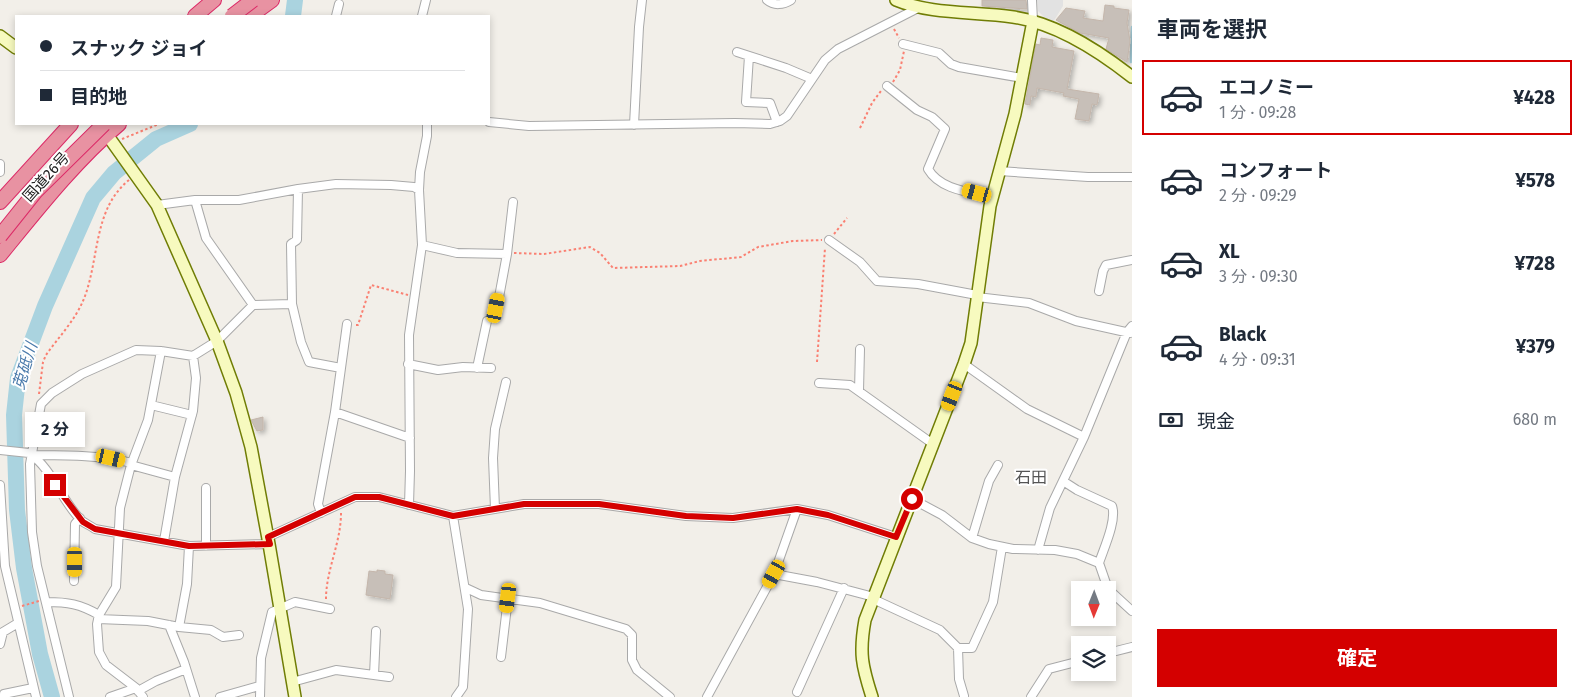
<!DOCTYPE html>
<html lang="ja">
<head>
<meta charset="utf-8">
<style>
	:root { --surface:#fff; --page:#f2f2f3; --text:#1f2937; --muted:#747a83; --line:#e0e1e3; --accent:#d40000 }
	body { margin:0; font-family:"Fira Sans","Noto Sans JP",sans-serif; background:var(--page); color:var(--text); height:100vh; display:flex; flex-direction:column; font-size:19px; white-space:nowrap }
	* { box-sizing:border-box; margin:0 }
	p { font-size:16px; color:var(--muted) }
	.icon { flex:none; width:28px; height:28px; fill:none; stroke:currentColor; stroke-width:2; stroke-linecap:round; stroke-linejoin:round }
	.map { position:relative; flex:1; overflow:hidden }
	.details { display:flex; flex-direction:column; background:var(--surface); width:450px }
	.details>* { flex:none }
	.banner { position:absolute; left:15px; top:15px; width:475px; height:110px; border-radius:0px; box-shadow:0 2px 8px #0003; display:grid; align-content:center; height:110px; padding:0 25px; background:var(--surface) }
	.needle { width:32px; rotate:181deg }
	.fabs { position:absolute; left:1071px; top:581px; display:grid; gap:10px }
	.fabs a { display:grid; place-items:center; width:45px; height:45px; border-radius:0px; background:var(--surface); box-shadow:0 2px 8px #0003; font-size:25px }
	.end { position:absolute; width:22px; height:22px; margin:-11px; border:6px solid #d40000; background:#fff; box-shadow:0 0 0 2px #fff }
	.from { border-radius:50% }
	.bubble { position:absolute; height:35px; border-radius:0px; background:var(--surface); box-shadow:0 2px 8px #0003; font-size:16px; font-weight:700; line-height:35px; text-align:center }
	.car { position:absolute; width:15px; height:30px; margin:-15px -8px; border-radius:6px; box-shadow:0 0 4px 1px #0007; background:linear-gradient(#f5c518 24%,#345 0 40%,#f5c518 0 76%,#345 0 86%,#f5c518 0) }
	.banner b { display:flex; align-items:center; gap:18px; height:48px; font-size:19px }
	.banner b+b { border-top:1px solid var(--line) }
	.banner i { width:12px; height:12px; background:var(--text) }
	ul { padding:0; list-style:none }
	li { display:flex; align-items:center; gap:15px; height:75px; margin:0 10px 8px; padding:0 15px; border:2px solid transparent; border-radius:0px }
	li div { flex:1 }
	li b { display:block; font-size:19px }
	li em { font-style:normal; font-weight:700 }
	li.active { border-color:var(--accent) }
	li>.icon { width:45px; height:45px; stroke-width:1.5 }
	h2 { padding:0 25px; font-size:22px; line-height:60px }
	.pay { display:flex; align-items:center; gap:12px; height:55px; padding:0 25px; font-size:19px }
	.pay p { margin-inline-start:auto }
	.primary-button { display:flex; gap:10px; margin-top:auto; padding:10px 25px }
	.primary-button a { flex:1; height:58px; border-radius:0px; background:var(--accent); color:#fff; font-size:20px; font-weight:700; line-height:58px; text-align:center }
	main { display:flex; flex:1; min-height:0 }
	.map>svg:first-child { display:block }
	.parking { fill:#e2e2e2 }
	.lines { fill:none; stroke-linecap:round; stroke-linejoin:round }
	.stream { stroke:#aad3df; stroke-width:2.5 }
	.river { stroke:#aad3df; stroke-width:16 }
	.building { fill:#c7bfb8; stroke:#c4b6ab; filter:url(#shadow) }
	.street-casing { stroke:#a9a9a9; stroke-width:10 }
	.secondary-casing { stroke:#707d05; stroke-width:14 }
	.highway-casing { stroke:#dc2a67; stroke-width:16 }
	.path { stroke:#fa8072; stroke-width:2; stroke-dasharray:2.5 2.5; stroke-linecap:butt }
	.street { stroke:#fff; stroke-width:8 }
	.secondary { stroke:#f7fabf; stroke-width:11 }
	.highway { stroke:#e892a2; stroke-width:14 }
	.highway-bridge-casing { stroke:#dc2a67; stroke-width:16; stroke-linecap:butt }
	.highway-bridge { stroke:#e892a2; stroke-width:14 }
	.route { stroke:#d40000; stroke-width:6 }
	.labels { text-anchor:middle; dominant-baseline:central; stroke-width:4; stroke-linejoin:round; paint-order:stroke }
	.street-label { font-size:15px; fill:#222; stroke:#fff }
	.water-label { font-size:16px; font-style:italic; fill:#4a7aab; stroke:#fff }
	.neighbourhood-label { font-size:16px; fill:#555; stroke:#fff }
</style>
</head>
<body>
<main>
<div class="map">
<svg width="1132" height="697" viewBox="0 0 1132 697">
	<defs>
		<filter id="shadow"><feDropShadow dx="2.5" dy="2.5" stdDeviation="2.5" flood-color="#0004"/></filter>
	</defs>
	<rect width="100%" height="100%" fill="#f2efe9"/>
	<path class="parking" d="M1037,0H1063V6L1053,22L1045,18L1038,11Z"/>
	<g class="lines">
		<path class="stream" d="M1131,62L1132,27"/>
		<path class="river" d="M293,16L295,0
			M52,697L40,654L24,568L17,510L14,415L18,378L45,306L93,198L114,173L156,139L190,124"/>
	</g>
	<path class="building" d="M982,0H1026L1027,9L982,6Z
		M1105,5L1114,6V8L1129,10L1127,23L1130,41L1127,62L1106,49L1109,38L1080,33L1056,20L1066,8L1085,11L1083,18L1103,21Z
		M1041,38L1053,40L1052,47L1074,51L1067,89L1099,94L1097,105L1092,104L1089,121L1075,119L1079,99L1063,96L1064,93L1037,88L1036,97L1031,96L1030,105L1025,104L1036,44L1040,45Z
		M263,417V430L257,431L251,420Z
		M377,570L385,571V574L393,575L390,599L366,595L369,571L377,572Z"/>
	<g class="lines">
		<defs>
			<path id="street" d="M767,0C774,6 783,5 791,0
				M1032,0L1033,21
				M336,16L339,4
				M422,16L426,0
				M903,44L939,53L951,64L959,67L1022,78
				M737,52L786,68L812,79
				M749,56L746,102L770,103L777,122
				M887,86L917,110L932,117L945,129L928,169C940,190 970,192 992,197
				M489,122L529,126L735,123L770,124L780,121L787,116L825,60L838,49L920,7
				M634,125L639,27L642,0
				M999,171L1088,177H1132
				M0,172V164
				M298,189L297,240L291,244L292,304L301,342L309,362L341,368
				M195,200L206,238L253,305
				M157,205L195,200H239L298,189L336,184L391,185L414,187L419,190
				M829,240L860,262L877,281L918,284L977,295
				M422,245L457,253L507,254
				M1099,291L1103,271L1106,265L1132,260
				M977,297L1029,303L1076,321L1130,333
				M497,308L507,254L513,202
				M408,364L438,370L463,367L491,368
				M964,364L1027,409L1084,437
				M477,368L487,321
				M819,383L850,385L933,444
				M859,391L860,349
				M151,405L192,415
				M335,412L410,438
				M0,450L29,453C53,469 61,501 82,521C86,524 91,526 95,529L189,546L269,544
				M32,455C65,455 99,455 132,463
				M131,465L175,477
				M1063,481L1077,490L1112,506C1117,520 1104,548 1099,563
				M0,485L5,566L36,697
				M912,499L942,515L972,538L989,544L1013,549L1055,550L1077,554L1099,563L1108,589L1132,611
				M409,505L410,471L409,335L422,245L419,190L420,172L427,136V124
				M495,509L493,458L495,429L506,382
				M321,513L318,504L335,412L347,324
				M453,516L468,609L463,687L456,697
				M268,537L355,497H379L453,516L524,504H599L686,516L733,518L797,509L828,515L896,537
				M972,538L989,481L998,465
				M164,541L175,477L193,411L196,378L193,356
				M189,546L187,584L179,627L211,630L223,637L239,635
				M206,546V488
				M1038,550L1050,508L1084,437L1127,332L1132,326
				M774,574L817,582L874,597
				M74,581L75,524L80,518
				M466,588L481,595L540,603L626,629L632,635V660L637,670L670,697
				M873,599L940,630L958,648H972L993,602L1002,547
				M46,602C68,602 80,604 99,615
				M98,619L148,621L179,627
				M169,625L184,662L195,697
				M0,644L3,632L18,623
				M958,648L959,679L964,696
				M1108,653L1132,647
				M501,657L508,598
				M374,675L376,631
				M292,682L336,670L389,677
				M138,691L156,681L186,669
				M797,692L844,588
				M4,697V694L33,688
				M69,697L37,566L32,532L30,464L41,404L52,393L82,374L136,350L161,351L193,356L217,341L253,305L292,304
				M110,697L136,688
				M143,697L136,688L106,665L99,652L97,624L99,615L116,587L120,508L131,465L148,420L161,351
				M220,697L259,686
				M260,697L261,658L272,612L295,602L330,609
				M707,697L774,574L797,509
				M1031,697L1049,669L1080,661"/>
			<path id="secondary" d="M896,0C932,15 975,11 1013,17C1056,23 1099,51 1132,77
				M0,36L16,48
				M103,129L157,205L217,341L236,393L251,447L269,544L295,697
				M872,697C862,666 859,653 865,620L964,364L971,343L990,206L1015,114L1033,21"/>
			<path id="highway" d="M195,16L214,0
				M250,16L272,0
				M0,202L71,124
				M0,255C36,211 76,160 119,124"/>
		</defs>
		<use href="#street" class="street-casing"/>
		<use href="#secondary" class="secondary-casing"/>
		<use href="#highway" class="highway-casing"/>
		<path class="path" d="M894,29L899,38
			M893,82L900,70L904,51
			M860,128L872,103L881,91
			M122,139L159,124
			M834,234L847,218
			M514,253L544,254L590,247L600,253L613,268L680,266L700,261L741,257L758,247L793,241L822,240
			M356,325H358L371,285L408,295
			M817,362L825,248
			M39,394L43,362L46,355C58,338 75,320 83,301C100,261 92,210 129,180
			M326,599C326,570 341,543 341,513
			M22,606L39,601"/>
		<use href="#street" class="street"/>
		<use href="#secondary" class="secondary"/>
		<use href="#highway" class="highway"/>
		<defs>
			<path id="highway-bridge" d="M232,16L253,0
				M0,236L36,191L104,124"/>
		</defs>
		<use href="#highway-bridge" class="highway-bridge-casing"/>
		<use href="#highway-bridge" class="highway-bridge"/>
	</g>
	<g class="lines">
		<path class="route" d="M55,485L83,522L95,529L189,546L270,544L268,537L355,497H379L453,516L524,504H599L686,516L733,518L797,509L828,515L896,537L912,499"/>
	</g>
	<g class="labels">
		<g class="street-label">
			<text transform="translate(46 177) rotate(-48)">国道26号</text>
		</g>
		<g class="water-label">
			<text transform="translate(25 366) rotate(-73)">莵砥川</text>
		</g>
		<g class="neighbourhood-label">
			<text x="1031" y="477">石田</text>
		</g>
	</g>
</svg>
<div class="fabs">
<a><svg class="needle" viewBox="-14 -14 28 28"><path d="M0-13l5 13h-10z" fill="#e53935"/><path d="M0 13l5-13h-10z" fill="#747a83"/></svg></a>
<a><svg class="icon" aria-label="layers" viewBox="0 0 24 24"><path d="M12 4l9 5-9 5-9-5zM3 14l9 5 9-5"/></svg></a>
</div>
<i class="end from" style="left:912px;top:499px"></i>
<i class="end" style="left:55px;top:485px"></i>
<div class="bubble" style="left:25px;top:412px;width:60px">2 分</div>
<i class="car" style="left:977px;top:193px;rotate:285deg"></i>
<i class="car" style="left:496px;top:308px;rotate:11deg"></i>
<i class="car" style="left:952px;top:396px;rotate:201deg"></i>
<i class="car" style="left:111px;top:458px;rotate:103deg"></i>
<i class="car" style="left:75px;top:562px;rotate:180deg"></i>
<i class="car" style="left:774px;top:574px;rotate:209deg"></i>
<i class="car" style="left:508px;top:598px;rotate:187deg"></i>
<div class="banner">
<b><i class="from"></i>スナック ジョイ</b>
<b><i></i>目的地</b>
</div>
</div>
<section class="details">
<h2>車両を選択</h2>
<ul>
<li class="active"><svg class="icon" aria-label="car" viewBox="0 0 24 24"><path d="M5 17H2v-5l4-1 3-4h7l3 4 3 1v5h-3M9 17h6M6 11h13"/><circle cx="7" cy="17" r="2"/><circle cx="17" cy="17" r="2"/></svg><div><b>エコノミー</b><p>1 分 · 09:28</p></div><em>¥428</em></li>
<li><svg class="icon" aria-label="car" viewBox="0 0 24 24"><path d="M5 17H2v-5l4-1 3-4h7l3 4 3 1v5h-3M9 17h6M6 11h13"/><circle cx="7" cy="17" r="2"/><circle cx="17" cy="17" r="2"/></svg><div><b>コンフォート</b><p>2 分 · 09:29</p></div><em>¥578</em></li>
<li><svg class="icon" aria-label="car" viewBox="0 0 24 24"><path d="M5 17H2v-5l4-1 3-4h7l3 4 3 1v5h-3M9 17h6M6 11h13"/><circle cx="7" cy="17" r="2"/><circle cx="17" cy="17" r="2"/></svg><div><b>XL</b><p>3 分 · 09:30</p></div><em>¥728</em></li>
<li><svg class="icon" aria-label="car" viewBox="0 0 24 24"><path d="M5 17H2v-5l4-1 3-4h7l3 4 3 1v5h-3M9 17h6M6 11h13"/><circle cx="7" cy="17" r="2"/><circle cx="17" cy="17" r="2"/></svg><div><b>Black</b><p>4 分 · 09:31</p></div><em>¥379</em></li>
</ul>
<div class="pay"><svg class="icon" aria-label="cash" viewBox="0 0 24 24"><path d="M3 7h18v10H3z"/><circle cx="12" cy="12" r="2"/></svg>現金<p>680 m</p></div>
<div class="primary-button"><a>確定</a></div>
</section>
</main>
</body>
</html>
